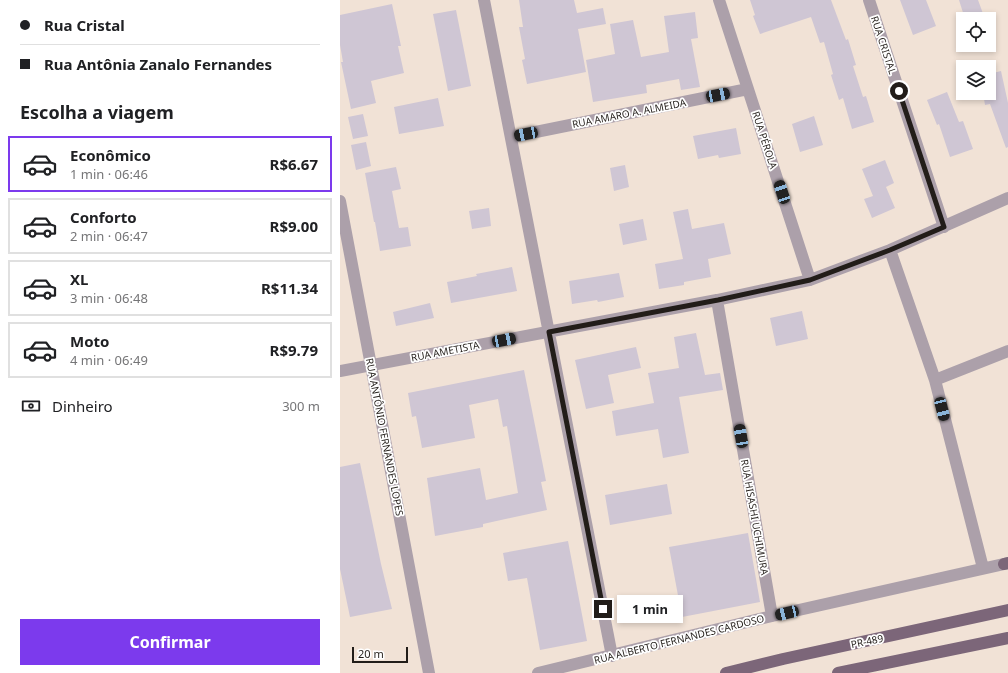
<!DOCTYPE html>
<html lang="pt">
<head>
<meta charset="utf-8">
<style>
	:root { --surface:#fff; --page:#f2f2f2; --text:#202124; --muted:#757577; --line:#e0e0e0; --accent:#7c3aed }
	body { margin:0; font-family:"Noto Sans",sans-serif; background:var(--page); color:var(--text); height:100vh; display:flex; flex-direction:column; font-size:15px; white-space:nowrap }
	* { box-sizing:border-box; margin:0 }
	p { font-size:13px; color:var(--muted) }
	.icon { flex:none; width:22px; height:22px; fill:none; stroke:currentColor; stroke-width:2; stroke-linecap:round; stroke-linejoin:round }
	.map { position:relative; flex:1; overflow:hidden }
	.sheet { display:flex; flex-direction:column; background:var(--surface); width:340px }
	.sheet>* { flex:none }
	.hud { display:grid; align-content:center; height:88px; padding:0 20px; background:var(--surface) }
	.fabs { position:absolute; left:616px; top:12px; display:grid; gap:8px }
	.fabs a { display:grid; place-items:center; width:40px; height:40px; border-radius:0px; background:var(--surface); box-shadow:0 2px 6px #0003; font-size:20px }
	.scale { position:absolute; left:12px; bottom:10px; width:56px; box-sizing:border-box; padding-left:4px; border:2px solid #221d19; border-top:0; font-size:11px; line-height:14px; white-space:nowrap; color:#221d19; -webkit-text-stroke:3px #fff; paint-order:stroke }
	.end { position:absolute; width:18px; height:18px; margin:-9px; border:5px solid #221d19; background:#fff; box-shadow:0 0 0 2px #fff }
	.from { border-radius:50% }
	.bubble { position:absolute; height:28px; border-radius:0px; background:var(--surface); box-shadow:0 2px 6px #0003; font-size:13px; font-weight:700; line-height:28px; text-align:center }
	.car { position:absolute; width:12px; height:24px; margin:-12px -6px; border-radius:5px; box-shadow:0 0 3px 1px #0007; background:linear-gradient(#222 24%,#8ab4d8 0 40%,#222 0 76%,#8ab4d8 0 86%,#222 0) }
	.hud b { display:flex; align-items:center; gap:14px; height:38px; font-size:15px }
	.hud b+b { border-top:1px solid var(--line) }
	.hud i { width:10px; height:10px; background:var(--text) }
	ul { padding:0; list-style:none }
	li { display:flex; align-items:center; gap:12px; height:56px; margin:0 8px 6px; padding:0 12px; border:2px solid var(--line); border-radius:0px }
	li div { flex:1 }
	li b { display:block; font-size:15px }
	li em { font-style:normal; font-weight:700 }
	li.on { border-color:var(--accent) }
	li>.icon { width:36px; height:36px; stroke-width:1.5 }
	h2 { padding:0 20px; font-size:18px; line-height:48px }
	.pay { display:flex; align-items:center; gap:10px; height:44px; padding:0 20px; font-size:15px }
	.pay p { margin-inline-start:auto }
	.cta { display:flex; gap:8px; margin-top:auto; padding:8px 20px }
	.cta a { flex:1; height:46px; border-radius:0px; background:var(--accent); color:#fff; font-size:16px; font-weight:700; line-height:46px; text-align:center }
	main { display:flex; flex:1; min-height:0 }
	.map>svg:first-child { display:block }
	.building { fill:#cfc6d4 }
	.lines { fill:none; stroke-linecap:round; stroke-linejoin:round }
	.minor { stroke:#aca0aa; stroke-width:12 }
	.major { stroke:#7c6679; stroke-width:12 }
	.route { stroke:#221d19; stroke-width:5 }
	.labels { text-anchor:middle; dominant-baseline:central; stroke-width:3.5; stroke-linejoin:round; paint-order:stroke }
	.street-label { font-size:10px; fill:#221d19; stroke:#fff }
</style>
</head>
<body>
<main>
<section class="sheet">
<div class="hud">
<b><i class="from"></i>Rua Cristal</b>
<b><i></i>Rua Antônia Zanalo Fernandes</b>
</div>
<h2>Escolha a viagem</h2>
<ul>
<li class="on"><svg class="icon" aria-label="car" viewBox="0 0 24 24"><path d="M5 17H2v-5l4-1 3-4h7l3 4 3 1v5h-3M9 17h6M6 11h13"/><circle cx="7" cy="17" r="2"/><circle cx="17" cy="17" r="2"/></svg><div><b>Econômico</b><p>1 min · 06:46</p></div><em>R$6.67</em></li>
<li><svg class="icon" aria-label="car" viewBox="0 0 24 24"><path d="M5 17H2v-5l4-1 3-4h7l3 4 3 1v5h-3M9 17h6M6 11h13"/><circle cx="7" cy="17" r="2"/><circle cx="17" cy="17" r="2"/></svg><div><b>Conforto</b><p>2 min · 06:47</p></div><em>R$9.00</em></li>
<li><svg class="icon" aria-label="car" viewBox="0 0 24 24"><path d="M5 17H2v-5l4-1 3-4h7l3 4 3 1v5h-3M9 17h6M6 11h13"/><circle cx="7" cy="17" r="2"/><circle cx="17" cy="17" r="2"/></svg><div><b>XL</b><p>3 min · 06:48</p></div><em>R$11.34</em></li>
<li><svg class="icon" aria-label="car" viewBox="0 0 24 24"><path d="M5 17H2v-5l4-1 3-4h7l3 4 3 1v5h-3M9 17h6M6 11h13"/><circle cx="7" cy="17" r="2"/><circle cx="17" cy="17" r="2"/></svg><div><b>Moto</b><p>4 min · 06:49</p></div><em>R$9.79</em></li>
</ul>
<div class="pay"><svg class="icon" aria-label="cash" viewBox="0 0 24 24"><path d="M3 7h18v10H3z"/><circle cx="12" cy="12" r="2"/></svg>Dinheiro<p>300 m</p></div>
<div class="cta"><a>Confirmar</a></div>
</section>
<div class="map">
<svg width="668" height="673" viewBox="0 0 668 673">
	<rect width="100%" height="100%" fill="#f1e2d6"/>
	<path class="building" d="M179,0H234L237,13L263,8L266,24L238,29L246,72L187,84L182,60L185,59L179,27H183Z
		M410,0H491L506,40L508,39L516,65L513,66L523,97L526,96L534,122L512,129L503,98L499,100L491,75L493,74L484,42L480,43L471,17L420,34L413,16L415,15Z
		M560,0H586L596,26L573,35Z
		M619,0H638L645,19H625Z
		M52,4L61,46H58L64,73L31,81L36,103L11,109L1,62H3L0,45V15Z
		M116,10L131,86L108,91L93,14Z
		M355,12L358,38L351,39L360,87L341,90L339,79L306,85L307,93L253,102L246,60L275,54L270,24L293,20L301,57L329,52L324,16Z
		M661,71L668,103V147L666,148L650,104L645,105L643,93H649V74Z
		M607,92L619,122L623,121L633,149L610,157L599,124L597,125L587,100Z
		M98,98L104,126L59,134L54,107Z
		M23,114L28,136L13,139L8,117Z
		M474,116L483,145L460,152L452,124Z
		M396,128L401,154L379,158L378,155L358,159L353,136Z
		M26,142L31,166L16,170L11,145Z
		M545,160L554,183L546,187L555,208L532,218L524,199L533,196L522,169Z
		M285,165L289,187L274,191L270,168Z
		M56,167L61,189L52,191L59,228L68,227L71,246L40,251L35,222H34L25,173Z
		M149,208L151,226L132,229L129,211Z
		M348,209L352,229L384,223L391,254L368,259L371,277L344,282V285L319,289L315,264L343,259L333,212Z
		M303,219L307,240L283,245L279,224Z
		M172,267L177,291L111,303L107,282L137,276L136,274Z
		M279,273L284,297L258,302L257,300L232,304L229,281Z
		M90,303L94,318L56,326L53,312Z
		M462,311L468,339L436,346L430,318Z
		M356,333L365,375L380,373L383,390L339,397L349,453L323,458L318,429L276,436L272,411L314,403L308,373L339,368L334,337Z
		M296,347L301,368L268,375L274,403L246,409L235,360Z
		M184,370L206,481L201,482L207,510L143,524V527L95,536L87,478L140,468L146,500L178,493L167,426L163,427L158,399L129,405L135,438L82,448L76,416L72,417L68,393Z
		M20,463L41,564L52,609L10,617L0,569V467Z
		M327,484L332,514L270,525L265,495Z
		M408,533L420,602L342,617L329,547Z
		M228,541L247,641L200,650L187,578L168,581L163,553Z"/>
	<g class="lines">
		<path class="minor" d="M144,0L272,656
			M379,0L470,280
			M529,0L604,227
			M171,137L408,89
			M0,201L89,673
			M550,250L595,380L643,568
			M377,300L432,616
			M0,371L377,300L470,280L550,250L668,198
			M595,380L668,351
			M198,673L432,616L668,563"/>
		<path class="major" d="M664,564L668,563
			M386,673L443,659L668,610
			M498,673L668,638"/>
	</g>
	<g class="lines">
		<path class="route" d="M263,609L209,332L378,300L470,280L550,250L604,227L559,91"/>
	</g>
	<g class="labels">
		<g class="street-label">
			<text transform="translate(544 45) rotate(72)">RUA CRISTAL</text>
			<text transform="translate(289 113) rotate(-11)">RUA AMARO A. ALMEIDA</text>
			<text transform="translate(425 140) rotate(72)">RUA PÉROLA</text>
			<text transform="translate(105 351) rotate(-11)">RUA AMETISTA</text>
			<text transform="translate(45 437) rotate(79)">RUA ANTÔNIO FERNANDES LOPES</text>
			<text transform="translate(415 517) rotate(80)">RUA HISASHI UCHIMURA</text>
			<text transform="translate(339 639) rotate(-14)">RUA ALBERTO FERNANDES CARDOSO</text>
			<text transform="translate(527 641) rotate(-12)">PR-489</text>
		</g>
	</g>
</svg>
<div class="fabs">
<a><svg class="icon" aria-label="locate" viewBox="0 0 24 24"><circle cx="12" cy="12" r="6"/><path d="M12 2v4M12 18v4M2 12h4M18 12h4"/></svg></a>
<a><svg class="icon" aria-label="layers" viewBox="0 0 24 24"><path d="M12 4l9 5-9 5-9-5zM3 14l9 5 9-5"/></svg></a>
</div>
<div class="scale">20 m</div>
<i class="end from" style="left:559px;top:91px"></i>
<i class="end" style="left:263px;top:609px"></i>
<div class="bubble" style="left:277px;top:595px;width:66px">1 min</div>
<i class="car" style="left:378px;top:95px;rotate:79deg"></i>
<i class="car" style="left:186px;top:134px;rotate:259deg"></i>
<i class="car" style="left:442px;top:192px;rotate:342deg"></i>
<i class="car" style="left:164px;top:340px;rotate:79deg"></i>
<i class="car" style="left:602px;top:409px;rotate:166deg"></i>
<i class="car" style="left:401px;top:436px;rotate:350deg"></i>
<i class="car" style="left:447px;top:613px;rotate:257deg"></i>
</div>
</main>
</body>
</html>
